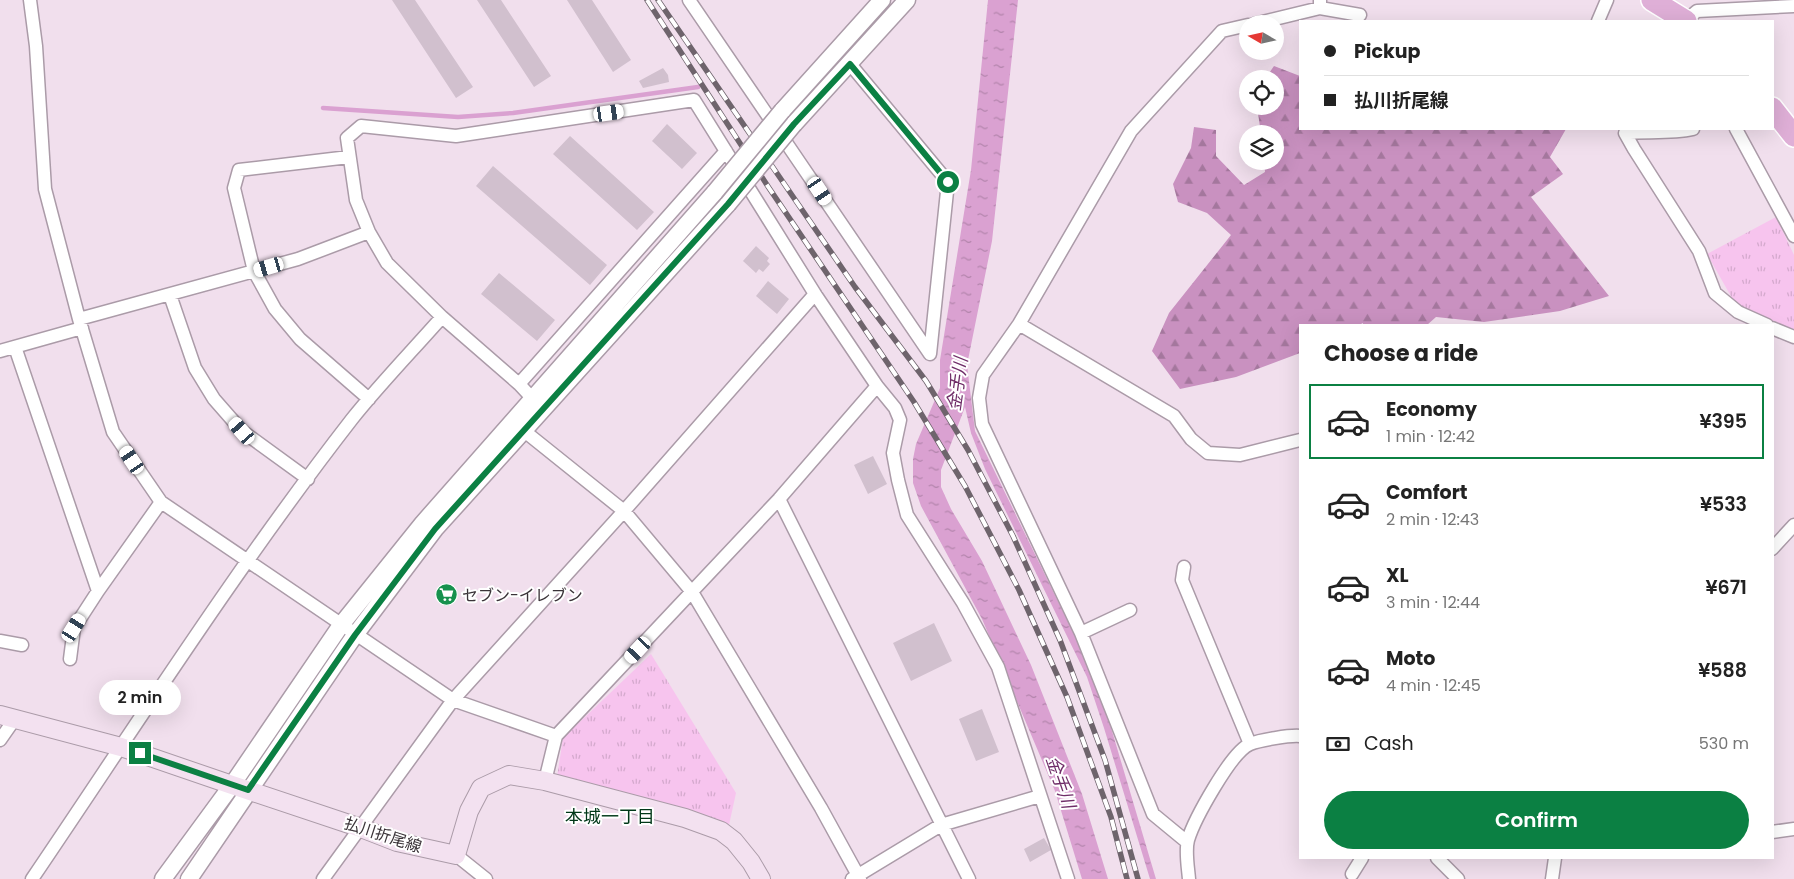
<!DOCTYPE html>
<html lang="en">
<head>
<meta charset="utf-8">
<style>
	:root { --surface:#fff; --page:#f2f2f2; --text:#222; --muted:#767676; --line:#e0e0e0; --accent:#0b8043 }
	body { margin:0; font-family:Poppins,"Noto Sans JP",sans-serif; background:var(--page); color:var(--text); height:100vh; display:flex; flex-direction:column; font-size:19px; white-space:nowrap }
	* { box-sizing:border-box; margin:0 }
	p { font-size:16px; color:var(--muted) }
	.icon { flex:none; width:28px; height:28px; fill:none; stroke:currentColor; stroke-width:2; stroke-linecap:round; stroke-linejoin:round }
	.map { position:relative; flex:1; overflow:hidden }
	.side { position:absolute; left:1299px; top:324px; width:475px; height:535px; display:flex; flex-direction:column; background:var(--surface); border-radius:0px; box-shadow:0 5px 20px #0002 }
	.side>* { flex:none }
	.hud { position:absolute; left:1299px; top:20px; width:475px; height:110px; border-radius:0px; box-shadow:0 5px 20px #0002; display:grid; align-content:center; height:110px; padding:0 25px; background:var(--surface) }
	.needle { width:32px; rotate:279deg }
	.fabs { position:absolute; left:1239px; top:15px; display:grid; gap:10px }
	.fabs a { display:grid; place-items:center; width:45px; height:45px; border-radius:50%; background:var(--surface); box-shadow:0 5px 20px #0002; font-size:25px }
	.end { position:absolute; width:22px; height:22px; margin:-11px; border:6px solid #0b8043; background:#fff; box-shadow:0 0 0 2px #fff }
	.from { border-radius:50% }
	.bubble { position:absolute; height:35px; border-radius:18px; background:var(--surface); box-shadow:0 5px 20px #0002; font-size:16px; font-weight:600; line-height:35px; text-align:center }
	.car { position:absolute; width:15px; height:30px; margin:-15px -8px; border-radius:6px; box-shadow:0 0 4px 1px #0007; background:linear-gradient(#fff 24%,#345 0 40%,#fff 0 76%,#345 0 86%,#fff 0) }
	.hud b { display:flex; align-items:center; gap:18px; height:48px; font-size:19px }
	.hud b+b { border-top:1px solid var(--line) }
	.hud i { width:12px; height:12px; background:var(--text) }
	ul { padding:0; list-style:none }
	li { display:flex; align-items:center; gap:15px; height:75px; margin:0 10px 8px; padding:0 15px; border:2px solid transparent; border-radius:0px }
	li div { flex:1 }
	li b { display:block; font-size:19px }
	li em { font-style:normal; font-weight:600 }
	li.active { border-color:var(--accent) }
	li>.icon { width:45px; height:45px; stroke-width:1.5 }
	h2 { padding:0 25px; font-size:22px; line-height:60px }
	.pay { display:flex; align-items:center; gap:12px; height:55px; padding:0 25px; font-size:19px }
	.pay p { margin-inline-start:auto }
	.primary-button { display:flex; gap:10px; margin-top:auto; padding:10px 25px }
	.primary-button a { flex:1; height:58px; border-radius:30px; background:var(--accent); color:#fff; font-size:20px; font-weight:600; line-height:58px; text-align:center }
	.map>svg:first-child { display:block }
	.forest { fill:url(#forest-firs) }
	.park { fill:url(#park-tufts) }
	.water { fill:url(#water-ripples) }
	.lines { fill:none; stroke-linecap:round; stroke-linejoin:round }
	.stream { stroke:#daa1d1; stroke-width:4.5 }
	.building { fill:#d1c0ce }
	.minor-casing { stroke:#ab9ba8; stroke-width:15 }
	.tertiary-casing { stroke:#ab9ba8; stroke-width:19 }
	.secondary-casing { stroke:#ab9ba8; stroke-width:20 }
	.trunk-casing { stroke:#fff; stroke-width:24 }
	.minor { stroke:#fff; stroke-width:12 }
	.tertiary { stroke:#fff; stroke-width:16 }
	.secondary { stroke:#f3e1f0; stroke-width:18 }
	.trunk { stroke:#dfafd7; stroke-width:21 }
	.rail-casing { stroke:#6e646c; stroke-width:5.5 }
	.rail { stroke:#fff; stroke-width:4; stroke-dasharray:11; stroke-linecap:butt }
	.tertiary-bridge-casing { stroke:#ab9ba8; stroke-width:19; stroke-linecap:butt }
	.tertiary-bridge { stroke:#fff; stroke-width:16 }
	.route { stroke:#0b8043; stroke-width:6 }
	.labels { text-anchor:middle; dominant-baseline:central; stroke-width:4; stroke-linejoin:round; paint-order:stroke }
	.poi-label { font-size:16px; fill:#3a3338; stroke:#fff; text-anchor:start }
	.street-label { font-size:16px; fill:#3a3338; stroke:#fff }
	.water-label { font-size:18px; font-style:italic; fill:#6f2d68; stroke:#fff }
	.neighbourhood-label { font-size:18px; fill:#003818; stroke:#fff }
</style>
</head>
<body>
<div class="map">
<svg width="1794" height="879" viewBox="0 0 1794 879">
	<defs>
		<pattern id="forest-firs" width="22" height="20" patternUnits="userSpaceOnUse" patternTransform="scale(1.25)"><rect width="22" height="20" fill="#c991c0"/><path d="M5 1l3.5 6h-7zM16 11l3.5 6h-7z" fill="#a4779d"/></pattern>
		<pattern id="park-tufts" width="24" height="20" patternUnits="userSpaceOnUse" patternTransform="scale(1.25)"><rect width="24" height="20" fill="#f7c4ee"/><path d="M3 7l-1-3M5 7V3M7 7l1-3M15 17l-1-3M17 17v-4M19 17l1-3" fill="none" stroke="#d4a9cd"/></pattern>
		<pattern id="water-ripples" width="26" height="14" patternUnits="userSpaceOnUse" patternTransform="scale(1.25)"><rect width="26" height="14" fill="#daa1d1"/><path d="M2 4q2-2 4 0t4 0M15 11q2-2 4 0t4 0" fill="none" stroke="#b284ab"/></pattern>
	</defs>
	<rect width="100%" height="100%" fill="#f1dfed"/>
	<path class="forest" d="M1274,66L1300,76V129H1566L1550,157L1563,174L1531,197L1609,296L1560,311L1484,322L1436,317L1427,325H1363V323L1359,325H1300V353L1236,377L1180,389L1152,351L1169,313L1231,235L1207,213L1178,202L1173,184L1191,148L1194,127L1216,130V156L1244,185L1265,172L1264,161H1275V134H1261L1257,106H1275V79H1265Z"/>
	<path class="park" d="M1776,217L1794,255V337L1737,307L1707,254Z
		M651,654L736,793L729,825L557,777L563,738Z"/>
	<path class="water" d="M988,0H1018L992,241L967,365L975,431L1089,665L1109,721L1156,879H1150L1104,728L1087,677L985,469L971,433L965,407L941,470V487L951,509L982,561L1031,665L1082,794L1108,879H1082L1055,791L982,619L921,506L913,483V459L916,444L940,388V360L971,170Z"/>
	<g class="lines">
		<path class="stream" d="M323,108L458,117L513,113L698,87"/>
	</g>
	<path class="building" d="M392,0H415L473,87L456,98Z
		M477,0H501L551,76L534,87Z
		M567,0H592L631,60L613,72Z
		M663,68L668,75L669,82L643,88L639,81Z
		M667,124L697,153L682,169L652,141Z
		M570,136L654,212L637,230L553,154Z
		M493,166L607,265L590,285L476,186Z
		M756,246L769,258L767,261L770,264L763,272L759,269L756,273L743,261Z
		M499,273L555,320L537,341L481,294Z
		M768,281L789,299L777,314L756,296Z
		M873,456L887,484L868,494L854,465Z
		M934,623L952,661L911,681L893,643Z
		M982,709L999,752L976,761L959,719Z
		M1044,838L1051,850L1030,862L1024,849Z"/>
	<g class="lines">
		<defs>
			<path id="minor" d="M30,0L36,46L45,189L79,319L113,432L161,502L453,700L556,736L779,499L877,386
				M689,0L930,354L948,182L850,64
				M1320,8L1360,15
				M1598,21L1607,0
				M1685,21L1697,11L1794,6
				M1254,24L1320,8V0
				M1693,129C1671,134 1648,131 1625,133L1634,149L1699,251L1715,293L1738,312L1767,325
				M1736,129L1794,236
				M349,157L239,170L234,188L254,271L275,309L300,339L369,399
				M170,295L195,368L214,399L242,431L308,479
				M79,319L298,259L369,232
				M1019,324L1174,416L1191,439L1208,453L1240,455L1300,440
				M1772,328L1794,337
				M15,347L98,591
				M0,351L82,328
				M519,384L726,151
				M532,398L519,384L442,317L387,263L369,232L356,200L347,138L361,126L456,136L694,100L815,294L877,386L895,408L900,420L893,453L898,480L907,515L963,603L998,667L1068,879
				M518,426L624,511L692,592L821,808L860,879
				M779,499L969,879
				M1772,549L1794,525
				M1184,567L1182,580L1250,744
				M1081,633L1130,610
				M0,641L22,645
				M70,659L74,628L98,591L161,502
				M0,740L14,720
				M545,781L556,736
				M1772,832L1794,829
				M1187,842L1153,814L1081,633L982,424L979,398L983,375L1019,324L1131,131L1222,31L1248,25
				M456,855L486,879
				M1437,858L1458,879
				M1352,874L1362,858
				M32,879C137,724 237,567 352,419C380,384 412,351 442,317
				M323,879L453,700L624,511L815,294
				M852,879L941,825L1040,796
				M1189,879C1188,867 1185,851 1188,840C1194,820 1231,752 1250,744C1260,740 1290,735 1300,736
				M1552,879L1555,858"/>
			<path id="tertiary" d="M782,111L882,0
				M794,124L907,0
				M163,879L232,785L341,625L423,523L715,192
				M189,879L355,635L435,529L728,204"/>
			<path id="secondary" d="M0,715L121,747L232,785L361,828L397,842L456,855L469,811L481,788L509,775L545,781L685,818L721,831L734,841L751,862L761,879"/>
			<path id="trunk" d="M1652,0L1686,21
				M1772,108L1794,136"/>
		</defs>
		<use href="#minor" class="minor-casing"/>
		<use href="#tertiary" class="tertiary-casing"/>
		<use href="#secondary" class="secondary-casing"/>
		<use href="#trunk" class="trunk-casing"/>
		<use href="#minor" class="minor"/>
		<use href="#tertiary" class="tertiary"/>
		<use href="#secondary" class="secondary"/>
		<use href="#trunk" class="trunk"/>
		<defs>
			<path id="rail" d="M647,0L769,188L914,402L965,486L1019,590L1067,697L1111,817L1127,879
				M658,0L855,287L926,381L968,450L1013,536L1060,640L1105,760L1138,879"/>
		</defs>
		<use href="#rail" class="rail-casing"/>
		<use href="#rail" class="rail"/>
		<defs>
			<path id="tertiary-bridge" d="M715,192L782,111
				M728,204L794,124"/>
		</defs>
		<use href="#tertiary-bridge" class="tertiary-bridge-casing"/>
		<use href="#tertiary-bridge" class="tertiary-bridge"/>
	</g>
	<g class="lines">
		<path class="route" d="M140,753L248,790L355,635L435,529L728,204L794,124L850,64L948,182"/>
	</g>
	<defs>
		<symbol id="supermarket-disc" viewBox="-11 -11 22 22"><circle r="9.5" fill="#16914d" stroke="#fff"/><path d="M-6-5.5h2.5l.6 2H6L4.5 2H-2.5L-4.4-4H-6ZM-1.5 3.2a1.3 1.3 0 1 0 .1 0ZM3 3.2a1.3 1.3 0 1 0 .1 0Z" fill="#fff"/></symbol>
	</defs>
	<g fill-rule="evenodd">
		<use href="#supermarket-disc" x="434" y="582" width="25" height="25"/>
	</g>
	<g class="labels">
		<g class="poi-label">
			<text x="462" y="595">セブン-イレブン</text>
		</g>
		<g class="street-label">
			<text transform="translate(383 835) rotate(18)">払川折尾線</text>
		</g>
		<g class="water-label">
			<text transform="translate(957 384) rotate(-82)">金手川</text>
			<text transform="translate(1061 782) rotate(71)">金手川</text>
		</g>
		<g class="neighbourhood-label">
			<text x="610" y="816">本城一丁目</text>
		</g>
	</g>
</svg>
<div class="fabs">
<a><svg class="needle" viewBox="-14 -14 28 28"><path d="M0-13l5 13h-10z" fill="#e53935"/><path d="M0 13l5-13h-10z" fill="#767676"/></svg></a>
<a><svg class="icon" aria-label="locate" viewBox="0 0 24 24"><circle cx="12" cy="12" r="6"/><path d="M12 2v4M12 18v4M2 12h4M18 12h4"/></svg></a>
<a><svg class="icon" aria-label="layers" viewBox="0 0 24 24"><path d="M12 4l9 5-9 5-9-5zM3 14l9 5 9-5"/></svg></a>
</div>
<i class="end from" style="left:948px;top:182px"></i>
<i class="end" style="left:140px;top:753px"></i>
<div class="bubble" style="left:99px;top:680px;width:82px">2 min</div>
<i class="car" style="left:609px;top:113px;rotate:82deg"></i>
<i class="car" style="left:820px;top:191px;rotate:146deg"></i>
<i class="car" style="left:269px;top:267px;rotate:254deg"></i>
<i class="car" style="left:242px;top:431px;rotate:319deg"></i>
<i class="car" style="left:132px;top:460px;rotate:326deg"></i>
<i class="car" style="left:74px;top:628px;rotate:32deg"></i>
<i class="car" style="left:638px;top:650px;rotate:223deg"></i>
<div class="hud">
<b><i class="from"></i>Pickup</b>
<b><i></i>払川折尾線</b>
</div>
<section class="side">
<h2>Choose a ride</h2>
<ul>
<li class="active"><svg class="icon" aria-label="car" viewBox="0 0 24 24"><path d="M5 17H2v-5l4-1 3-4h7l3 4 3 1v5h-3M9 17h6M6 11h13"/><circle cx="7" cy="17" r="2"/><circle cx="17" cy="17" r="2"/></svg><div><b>Economy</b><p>1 min · 12:42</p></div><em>¥395</em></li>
<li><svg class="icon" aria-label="car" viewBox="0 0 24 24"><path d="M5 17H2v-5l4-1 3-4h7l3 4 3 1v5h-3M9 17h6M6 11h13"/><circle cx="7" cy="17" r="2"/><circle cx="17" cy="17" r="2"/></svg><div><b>Comfort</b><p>2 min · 12:43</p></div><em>¥533</em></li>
<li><svg class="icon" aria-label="car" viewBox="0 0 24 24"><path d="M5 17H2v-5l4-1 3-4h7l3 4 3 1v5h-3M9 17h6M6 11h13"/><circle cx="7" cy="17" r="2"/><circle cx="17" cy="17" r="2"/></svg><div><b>XL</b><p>3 min · 12:44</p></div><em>¥671</em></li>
<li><svg class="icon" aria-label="car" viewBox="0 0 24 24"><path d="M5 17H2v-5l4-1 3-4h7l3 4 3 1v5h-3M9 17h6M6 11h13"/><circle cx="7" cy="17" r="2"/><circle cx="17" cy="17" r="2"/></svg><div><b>Moto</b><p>4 min · 12:45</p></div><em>¥588</em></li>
</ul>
<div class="pay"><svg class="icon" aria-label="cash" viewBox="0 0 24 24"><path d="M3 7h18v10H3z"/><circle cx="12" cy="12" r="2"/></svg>Cash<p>530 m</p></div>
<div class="primary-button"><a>Confirm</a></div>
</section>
</div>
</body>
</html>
